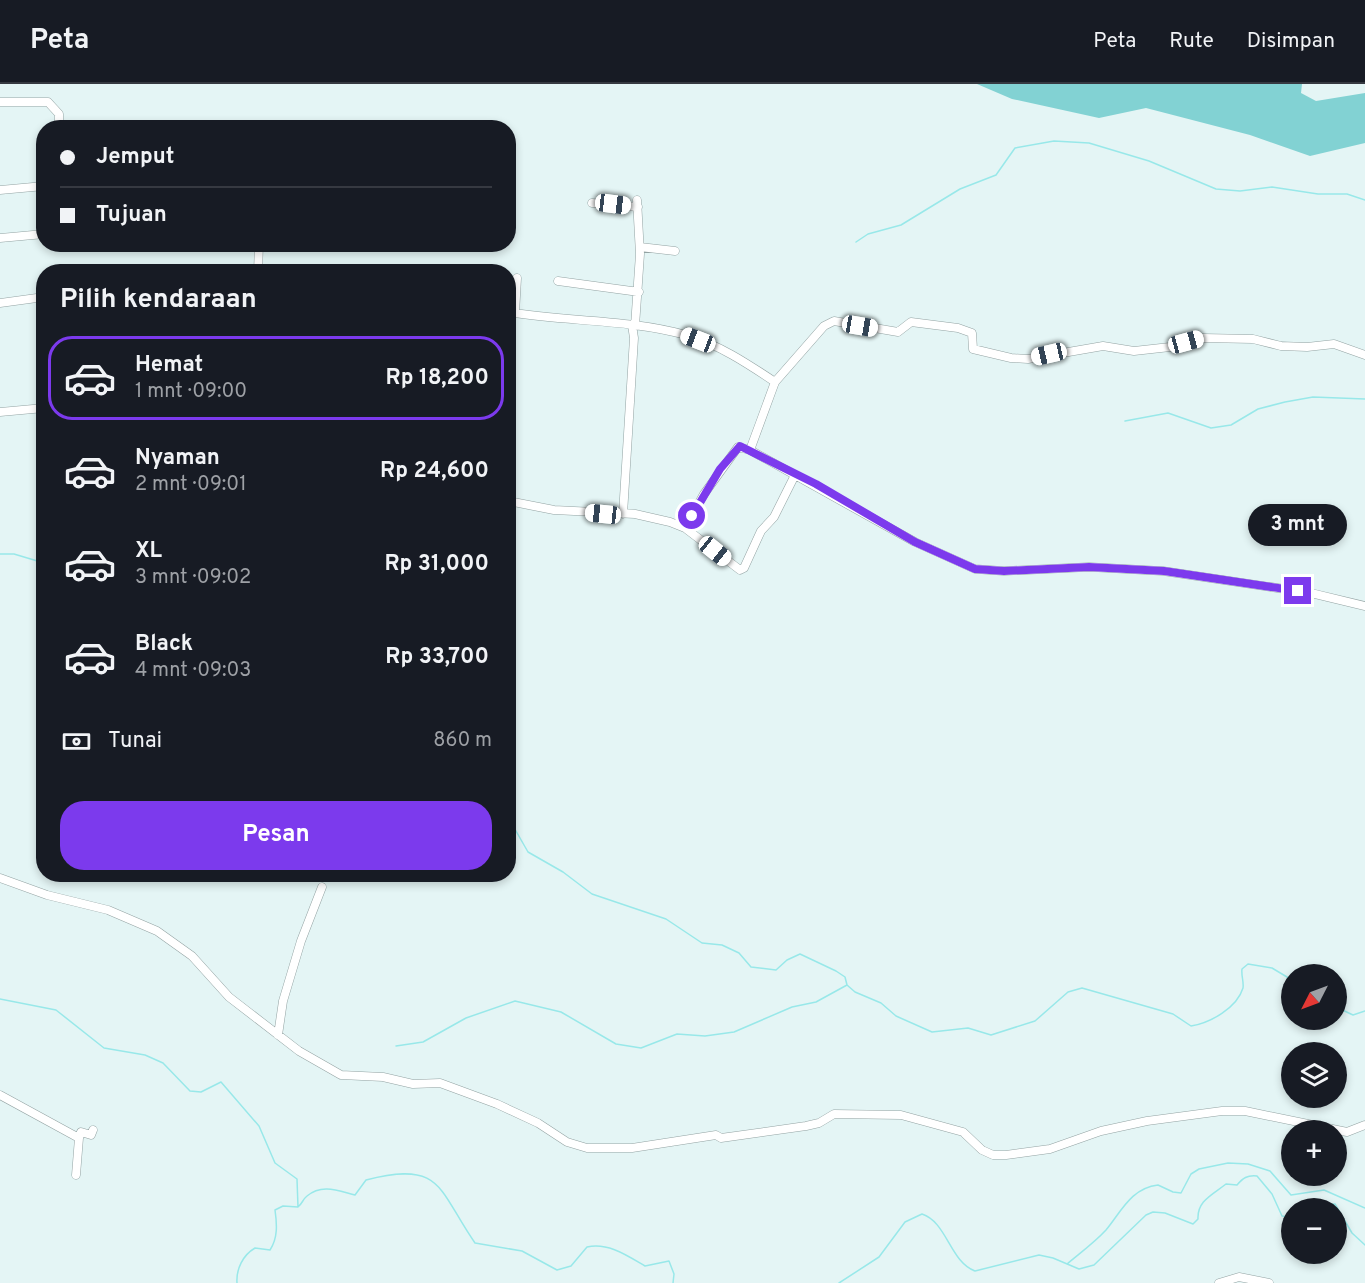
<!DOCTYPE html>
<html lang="id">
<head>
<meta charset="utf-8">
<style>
	:root { --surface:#171b24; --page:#20242c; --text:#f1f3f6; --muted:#9ea1a6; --line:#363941; --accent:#7c3aed }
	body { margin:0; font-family:Overpass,sans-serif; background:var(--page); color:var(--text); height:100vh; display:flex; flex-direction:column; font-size:22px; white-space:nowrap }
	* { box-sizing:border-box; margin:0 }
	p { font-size:20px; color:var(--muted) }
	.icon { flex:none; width:33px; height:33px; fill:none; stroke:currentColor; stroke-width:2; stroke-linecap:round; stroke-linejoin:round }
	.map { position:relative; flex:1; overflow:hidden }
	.details { position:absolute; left:36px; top:180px; width:480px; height:618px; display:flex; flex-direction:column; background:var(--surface); border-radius:24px; box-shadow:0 3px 9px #0003 }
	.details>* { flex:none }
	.top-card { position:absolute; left:36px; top:36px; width:480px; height:132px; border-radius:24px; box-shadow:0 3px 9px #0003; display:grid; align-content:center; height:132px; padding:0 24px; background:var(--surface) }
	.needle { width:39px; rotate:228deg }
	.fabs { position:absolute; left:1281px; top:880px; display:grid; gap:12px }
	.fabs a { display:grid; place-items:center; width:66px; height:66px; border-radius:50%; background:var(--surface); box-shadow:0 3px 9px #0003; font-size:30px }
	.end { position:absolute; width:27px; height:27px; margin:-14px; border:8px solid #7c3aed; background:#fff; box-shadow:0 0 0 3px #fff }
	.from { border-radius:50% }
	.bubble { position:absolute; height:42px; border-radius:21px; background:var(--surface); box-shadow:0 3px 9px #0003; font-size:20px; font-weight:700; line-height:42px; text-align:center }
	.car { position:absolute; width:18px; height:36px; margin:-18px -9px; border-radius:8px; box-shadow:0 0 4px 2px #0007; background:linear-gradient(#fff 24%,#345 0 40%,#fff 0 76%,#345 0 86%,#fff 0) }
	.top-card b { display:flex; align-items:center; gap:21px; height:57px; font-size:22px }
	.top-card b+b { border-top:2px solid var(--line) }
	.top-card i { width:15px; height:15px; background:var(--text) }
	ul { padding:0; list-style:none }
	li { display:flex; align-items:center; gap:18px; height:84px; margin:0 12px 9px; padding:0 12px; border:3px solid transparent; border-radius:24px }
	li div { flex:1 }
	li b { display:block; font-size:22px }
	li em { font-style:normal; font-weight:700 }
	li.on { border-color:var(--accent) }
	li>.icon { width:54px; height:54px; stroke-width:1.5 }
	h2 { padding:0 24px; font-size:27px; line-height:72px }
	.pay { display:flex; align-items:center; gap:15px; height:66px; padding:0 24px; font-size:22px }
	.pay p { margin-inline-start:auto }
	.button { display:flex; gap:12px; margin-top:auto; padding:12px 24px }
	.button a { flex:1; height:69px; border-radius:24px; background:var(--accent); color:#fff; font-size:24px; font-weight:700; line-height:69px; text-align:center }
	header { display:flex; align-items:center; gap:36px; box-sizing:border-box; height:84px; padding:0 30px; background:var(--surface); border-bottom:2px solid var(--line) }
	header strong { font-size:28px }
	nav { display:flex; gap:33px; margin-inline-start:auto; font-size:21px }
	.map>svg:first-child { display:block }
	.forest { fill:#82d2d3 }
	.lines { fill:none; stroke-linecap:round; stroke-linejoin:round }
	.stream { stroke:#98e8e9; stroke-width:1.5 }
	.minor-casing { stroke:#93a3a3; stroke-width:9 }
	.minor { stroke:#fff; stroke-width:8 }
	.route { stroke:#7c3aed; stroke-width:8 }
</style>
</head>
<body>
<header>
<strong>Peta</strong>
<nav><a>Peta</a><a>Rute</a><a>Disimpan</a></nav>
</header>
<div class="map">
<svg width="1365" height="1199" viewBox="0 0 1365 1199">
	<rect width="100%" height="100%" fill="#e4f5f5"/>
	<path class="forest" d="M977,0H1302L1301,9L1316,17L1365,9V59L1310,72L1250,51L1146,24L1099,34L1012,15Z"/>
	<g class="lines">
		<path class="stream" d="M856,158L868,150L901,141L960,105L996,91L1015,64L1054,57L1089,59L1149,77L1216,105L1240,107L1272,103L1318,110H1347L1365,116
			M1125,337L1168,329L1211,344L1231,341L1258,325L1285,318L1313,313L1365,315
			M0,470H14L44,479
			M508,733L528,768L563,788L592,810L666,835L702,859L722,861L739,869L751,883L776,886L787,876L800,870L836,887L845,893L847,901L855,908L881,919L896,932L932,948L968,944L991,951L1035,937L1068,908L1082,904L1173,930L1191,942C1210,939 1237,924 1243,904C1244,898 1241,891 1242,885L1248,880L1272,884L1292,896
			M0,915L56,926L104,964L145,971L163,979L190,1007L201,1008L221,998L259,1042L275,1079L297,1095L298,1123
			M1336,923L1353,931L1365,927
			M396,962L423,958L466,934L515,917L561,928L616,960L641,964L677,950L705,952L734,948L792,923L816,918L847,901
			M1306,1125L1311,1121L1335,1120L1352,1149L1365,1161
			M1067,1180C1080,1169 1094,1159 1106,1146C1121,1128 1131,1104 1158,1101L1173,1108L1181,1109L1191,1090L1199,1085L1228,1079L1248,1080L1270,1087L1291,1111L1324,1106L1365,1124
			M237,1199C236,1185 243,1171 255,1164L270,1166C278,1154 277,1140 275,1126L283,1122L298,1123C302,1120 303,1115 307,1112C322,1099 339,1107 355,1111L366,1096C443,1076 438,1106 475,1159L522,1167L557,1186L571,1182L587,1163C608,1158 628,1172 645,1182L669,1177L674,1190L673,1199
			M839,1199L879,1173L905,1138L922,1130C947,1138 950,1178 975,1187L1039,1171L1053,1174L1079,1185L1094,1181L1146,1131L1153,1128L1165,1129L1193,1140L1198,1135C1197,1117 1212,1111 1226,1100L1237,1101C1243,1094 1247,1091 1257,1092L1272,1110L1282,1132L1292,1133"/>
		<defs>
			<path id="minor" d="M0,18H48L59,30V44
				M0,106L44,102
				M592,119L638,123
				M0,154L44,150
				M640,163L675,167
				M258,188L259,160
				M558,197L639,208
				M0,219L44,213
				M508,228C567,238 629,235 686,251C718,260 748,280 775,298L750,366L915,458L975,485L1004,487L1089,483L1163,487L1311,509L1365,522
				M515,229L517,194
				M635,242L640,170L637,116
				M775,298L824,242L834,237L898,248L911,238L958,244L972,249L973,265L1011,274L1028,275L1103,262L1134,267L1170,263L1203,254L1253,255L1281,262L1307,263L1334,260L1365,271
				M0,328L44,324
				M508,417L554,426L635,430L670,438L685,444L740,486L744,484L761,447L774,433L795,391
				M623,430L634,254L632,241
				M685,444L704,410L738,363L750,366
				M0,794L47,811L108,826L157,847L192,872L229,913L299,967L341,991L383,993L413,1000L440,999L497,1020L538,1039L567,1058L587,1064H632L716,1051L721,1054L806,1042L819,1039L834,1030L901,1031L963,1048L982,1066L993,1071H1006L1050,1065L1101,1047L1147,1037L1222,1027H1245L1347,1048L1365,1041
				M278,951L283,917L301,857L322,803
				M0,1011L77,1053L79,1054L81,1048L91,1051L93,1046
				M76,1091L79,1054
				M1219,1199L1239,1193L1269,1199"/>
		</defs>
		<use href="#minor" class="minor-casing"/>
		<use href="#minor" class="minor"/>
	</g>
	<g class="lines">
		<path class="route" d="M692,432L720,385L740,362L816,400L915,458L975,485L1004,487L1089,483L1164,487L1298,507"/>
	</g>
</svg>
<div class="fabs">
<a><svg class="needle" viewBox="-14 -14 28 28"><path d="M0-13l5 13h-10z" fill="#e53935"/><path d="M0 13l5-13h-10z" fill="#9ea1a6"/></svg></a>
<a><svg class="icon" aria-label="layers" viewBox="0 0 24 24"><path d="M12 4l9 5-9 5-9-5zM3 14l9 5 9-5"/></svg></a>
<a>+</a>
<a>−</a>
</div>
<i class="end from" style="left:692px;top:432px"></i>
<i class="end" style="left:1298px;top:507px"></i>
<div class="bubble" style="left:1248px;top:420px;width:99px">3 mnt</div>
<i class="car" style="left:613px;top:120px;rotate:97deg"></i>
<i class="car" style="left:860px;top:242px;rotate:100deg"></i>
<i class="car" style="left:698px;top:256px;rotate:291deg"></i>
<i class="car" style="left:1186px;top:258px;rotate:75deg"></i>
<i class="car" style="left:1049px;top:270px;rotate:257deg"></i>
<i class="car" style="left:603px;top:430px;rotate:276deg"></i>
<i class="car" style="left:715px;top:467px;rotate:129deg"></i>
<div class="top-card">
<b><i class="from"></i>Jemput</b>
<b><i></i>Tujuan</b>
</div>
<section class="details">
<h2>Pilih kendaraan</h2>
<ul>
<li class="on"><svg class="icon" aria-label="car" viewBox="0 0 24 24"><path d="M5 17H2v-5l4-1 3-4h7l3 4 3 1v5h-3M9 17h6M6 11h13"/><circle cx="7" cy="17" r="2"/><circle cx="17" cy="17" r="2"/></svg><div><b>Hemat</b><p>1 mnt · 09:00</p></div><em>Rp 18,200</em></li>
<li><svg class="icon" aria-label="car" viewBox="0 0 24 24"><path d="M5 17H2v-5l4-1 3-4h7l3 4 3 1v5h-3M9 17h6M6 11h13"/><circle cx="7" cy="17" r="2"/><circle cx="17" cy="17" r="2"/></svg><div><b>Nyaman</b><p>2 mnt · 09:01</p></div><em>Rp 24,600</em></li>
<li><svg class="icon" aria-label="car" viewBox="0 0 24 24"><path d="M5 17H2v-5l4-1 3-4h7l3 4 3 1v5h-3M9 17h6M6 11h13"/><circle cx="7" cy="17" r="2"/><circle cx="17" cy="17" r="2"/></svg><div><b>XL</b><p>3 mnt · 09:02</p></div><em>Rp 31,000</em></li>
<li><svg class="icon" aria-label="car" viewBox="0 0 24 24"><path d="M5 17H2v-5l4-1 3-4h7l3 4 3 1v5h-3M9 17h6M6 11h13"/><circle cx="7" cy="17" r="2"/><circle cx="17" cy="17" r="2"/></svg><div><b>Black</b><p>4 mnt · 09:03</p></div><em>Rp 33,700</em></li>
</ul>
<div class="pay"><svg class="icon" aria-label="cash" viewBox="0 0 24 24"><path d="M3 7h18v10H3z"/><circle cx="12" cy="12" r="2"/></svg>Tunai<p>860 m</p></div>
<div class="button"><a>Pesan</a></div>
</section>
</div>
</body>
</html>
